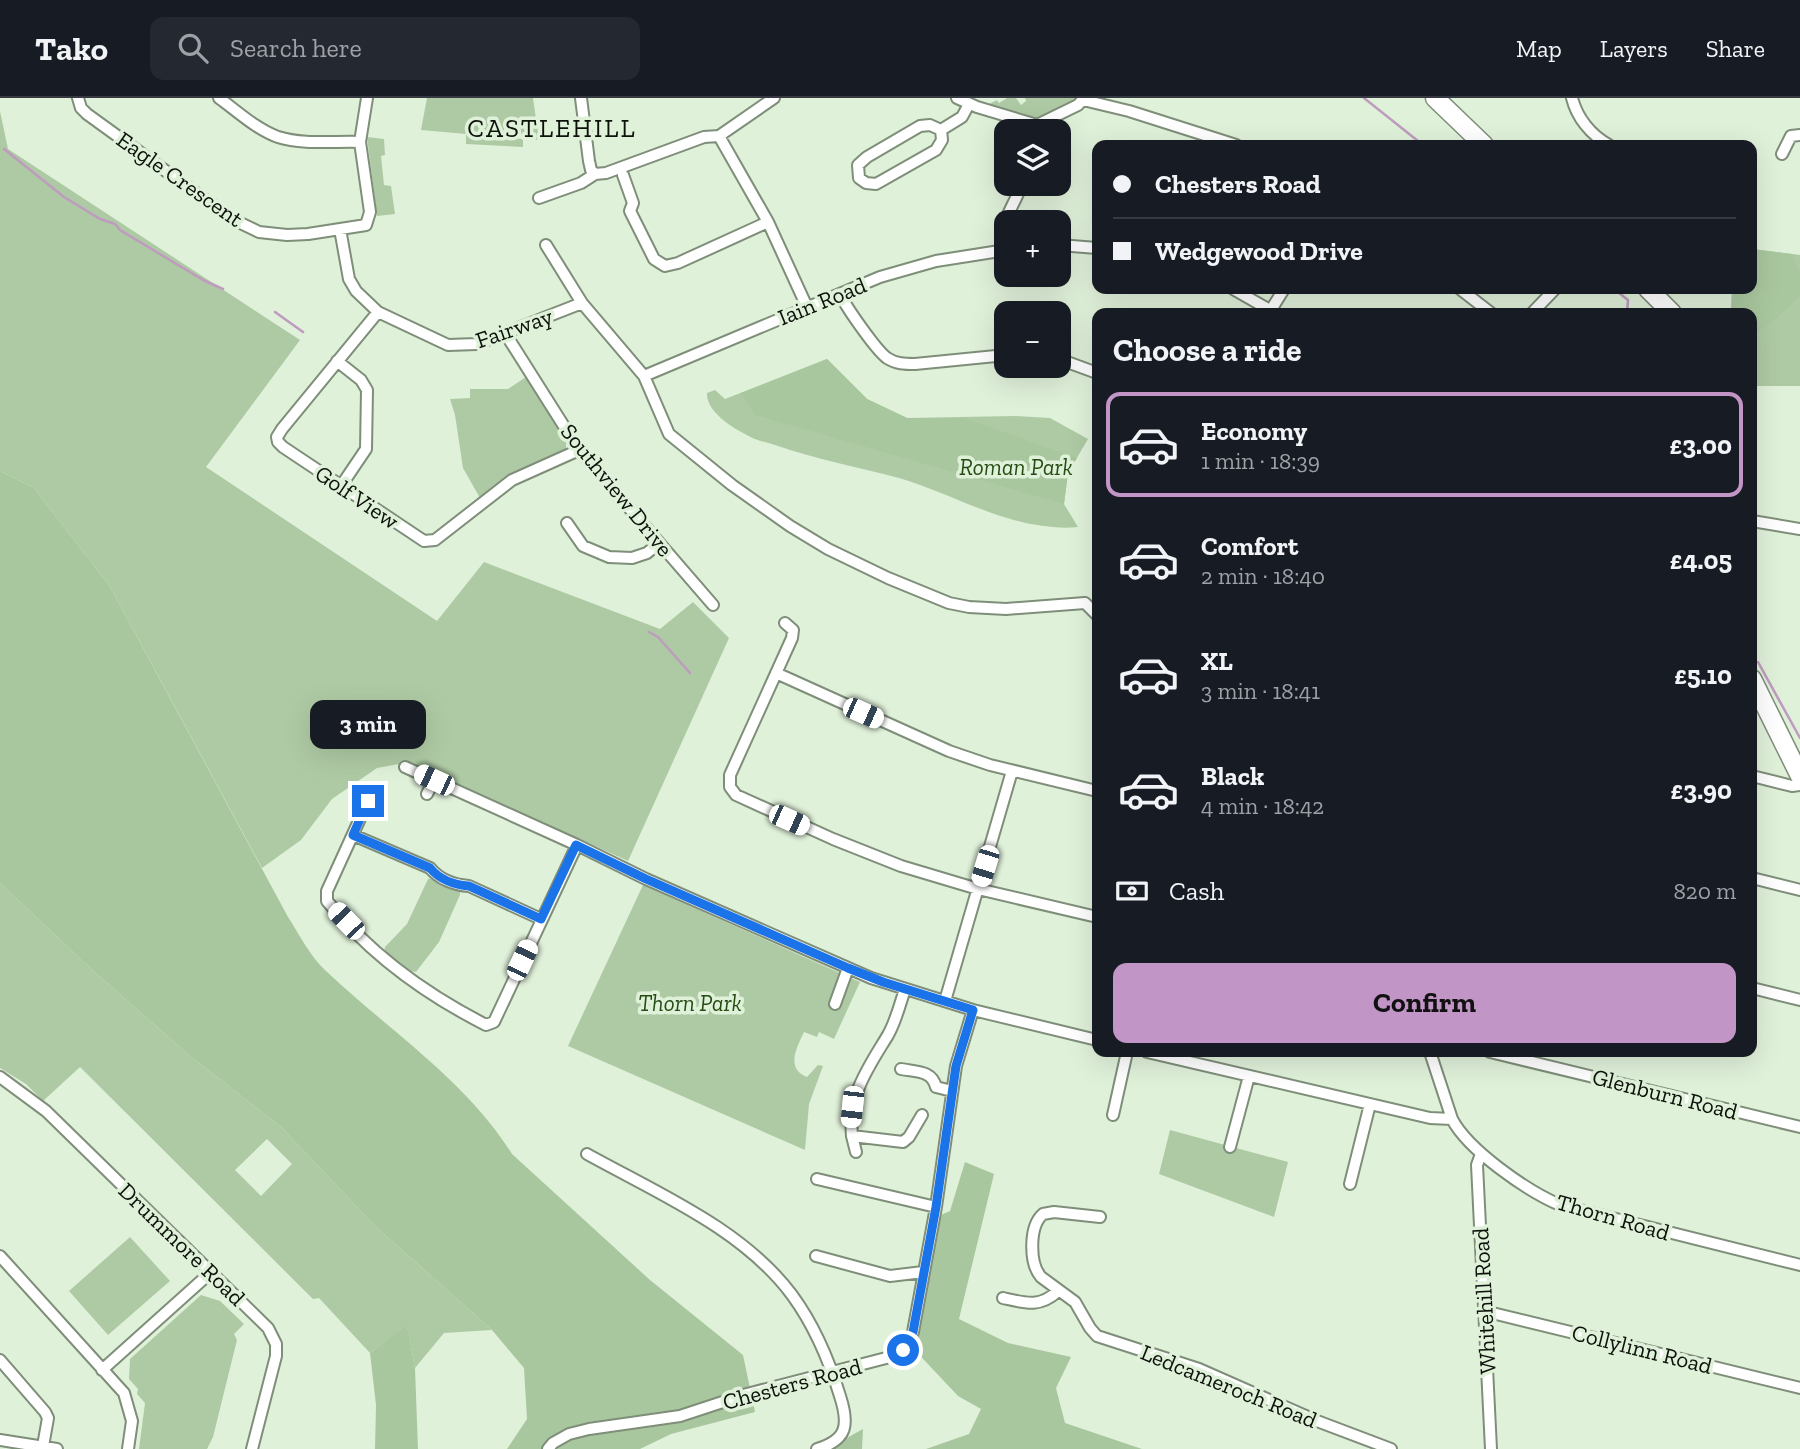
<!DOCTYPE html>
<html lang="en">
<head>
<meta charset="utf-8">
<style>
	:root { --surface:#171b24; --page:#242831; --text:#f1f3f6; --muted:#9ea1a6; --line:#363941; --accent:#c195c6 }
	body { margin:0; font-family:"Zilla Slab",serif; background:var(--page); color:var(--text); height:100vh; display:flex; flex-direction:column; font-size:26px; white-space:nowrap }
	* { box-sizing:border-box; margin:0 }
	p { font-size:23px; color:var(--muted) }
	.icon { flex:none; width:38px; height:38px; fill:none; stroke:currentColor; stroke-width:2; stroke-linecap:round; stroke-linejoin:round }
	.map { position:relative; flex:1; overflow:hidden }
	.details { position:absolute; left:1092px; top:210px; width:665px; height:749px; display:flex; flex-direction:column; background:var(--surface); border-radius:14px; box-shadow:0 7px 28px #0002 }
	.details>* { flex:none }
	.banner { position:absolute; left:1092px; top:42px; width:665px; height:154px; border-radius:14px; box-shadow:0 7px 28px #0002; display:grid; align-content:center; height:154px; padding:0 21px; background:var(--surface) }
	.buttons { position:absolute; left:994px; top:21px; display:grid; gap:14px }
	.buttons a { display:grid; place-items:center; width:77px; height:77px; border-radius:14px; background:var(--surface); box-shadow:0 7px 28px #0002; font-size:35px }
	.end { position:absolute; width:32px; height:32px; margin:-16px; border:9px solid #1a73e8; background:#fff; box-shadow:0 0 0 4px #fff }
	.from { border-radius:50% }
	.bubble { position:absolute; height:49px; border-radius:14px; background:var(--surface); box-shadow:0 7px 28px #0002; font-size:23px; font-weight:800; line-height:49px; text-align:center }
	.car { position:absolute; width:21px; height:42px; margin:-21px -10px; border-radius:9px; box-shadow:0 0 5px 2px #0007; background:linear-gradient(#fff 24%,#345 0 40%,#fff 0 76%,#345 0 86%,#fff 0) }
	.banner b { display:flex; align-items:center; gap:24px; height:66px; font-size:26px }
	.banner b+b { border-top:2px solid var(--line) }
	.banner i { width:18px; height:18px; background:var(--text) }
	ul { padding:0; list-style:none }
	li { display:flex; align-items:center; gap:21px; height:105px; margin:0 14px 10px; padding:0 7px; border:4px solid transparent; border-radius:14px }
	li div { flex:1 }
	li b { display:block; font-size:26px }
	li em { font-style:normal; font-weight:800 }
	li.active { border-color:var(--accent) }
	li>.icon { width:63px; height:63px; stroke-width:1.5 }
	h2 { padding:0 21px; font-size:32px; line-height:84px }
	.pay { display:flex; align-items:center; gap:18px; height:77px; padding:0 21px; font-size:26px }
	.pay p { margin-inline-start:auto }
	.cta { display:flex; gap:14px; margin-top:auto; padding:14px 21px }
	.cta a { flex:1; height:80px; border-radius:14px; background:var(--accent); color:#111; font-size:28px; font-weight:800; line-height:80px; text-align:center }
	header { display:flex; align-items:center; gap:42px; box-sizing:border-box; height:98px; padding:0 35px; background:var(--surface); border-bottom:2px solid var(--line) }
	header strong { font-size:33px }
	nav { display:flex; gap:38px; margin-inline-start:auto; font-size:24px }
	.search { width:490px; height:63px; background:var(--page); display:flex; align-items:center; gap:18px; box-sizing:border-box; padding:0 24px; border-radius:14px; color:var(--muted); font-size:26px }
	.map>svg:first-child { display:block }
	.green { fill:#aecaa4; fill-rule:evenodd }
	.forest { fill:#a9c79f }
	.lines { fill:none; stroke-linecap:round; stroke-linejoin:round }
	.stream { stroke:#bf9bbf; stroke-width:2.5 }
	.minor-casing { stroke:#7e8e79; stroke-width:14 }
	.primary-casing { stroke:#7e8e79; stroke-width:21 }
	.minor { stroke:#fff; stroke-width:10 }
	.primary { stroke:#fff; stroke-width:18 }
	.route { stroke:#1a73e8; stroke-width:9 }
	.labels { text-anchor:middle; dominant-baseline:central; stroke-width:7; stroke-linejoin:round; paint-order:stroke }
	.street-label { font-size:23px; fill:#0c110a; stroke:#e0f1da }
	.park-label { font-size:23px; font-style:italic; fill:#264c15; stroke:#e0f1da }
	.quarter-label { font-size:26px; letter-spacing:2px; fill:#0c110a; stroke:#e0f1da }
</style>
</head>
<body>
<header>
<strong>Tako</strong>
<div class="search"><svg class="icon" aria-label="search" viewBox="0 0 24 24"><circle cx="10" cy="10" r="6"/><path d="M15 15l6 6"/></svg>Search here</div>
<nav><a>Map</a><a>Layers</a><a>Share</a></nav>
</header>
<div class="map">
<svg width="1800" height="1351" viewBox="0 0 1800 1351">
	<rect width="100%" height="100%" fill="#e0f1da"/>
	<path class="green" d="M427,0H533L539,42L528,41V37L513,36L512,40L523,41V49L466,46V36L421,32Z
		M1007,0H1016L1021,7L1026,3L1025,0H1079L1037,24L985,8L997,2L999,5Z
		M0,13L8,51L300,242L206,369L437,523L484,464L660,531L693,504L729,540L628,763L410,664L377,670L332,701L301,742L262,770L109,487L34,390L0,373Z
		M367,39L384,41L385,57L381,58L384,87L391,88L395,116L377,118Z
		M1752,151L1800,157V288H1752V215H1731L1732,191H1752Z
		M827,261L867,301L907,320L1014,318L1050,320L1088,341L1068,375L1064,406L1078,429C1015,435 957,397 899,380C858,369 815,361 775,347C765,344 754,342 745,336C731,329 706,313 707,295L715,292L725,301Z
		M526,279L566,340V352L513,374L480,400L463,370L455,317L450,301L470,300V291H508Z
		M432,780L460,793V797L439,844L416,874L411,873L384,854L385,849L407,826L428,781Z
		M0,785L90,870L190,958L281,1029L376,1129L492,1232L444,1235L415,1270L407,1228L370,1255L319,1200L313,1201L80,969L43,1003L26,986L0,970ZM267,1041L292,1066L261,1098L235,1072Z
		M643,787L860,884L834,941L819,934L817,939L804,934C797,949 785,971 807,979L818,967L823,968L809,1006L805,1052L568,948Z
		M1170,1032L1288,1064L1274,1119L1159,1076Z
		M130,1139L170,1183L108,1237L69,1193Z
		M201,1197L220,1203L244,1226L234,1236L237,1242L213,1339L207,1351H139L145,1305L137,1296L138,1291L129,1281L130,1261Z"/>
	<path class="forest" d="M1752,151L1792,156L1800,175V198L1779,218L1752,238V215H1731L1732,191H1752Z
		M827,261L867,301L907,320H965L1077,360L1068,375L1064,406L755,317L741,295Z
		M0,373L34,390L109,487L288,819C299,836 310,858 325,872C388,932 465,981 512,1056L650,1182L743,1257L755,1314L671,1336L640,1351H507L527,1321L524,1270L492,1232L376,1129L281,1029L190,958L90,870L0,785Z
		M965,1064L994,1076L959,1221L1008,1245L1071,1259L1056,1290L1065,1325L1142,1351H926L969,1336L981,1311L958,1298L910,1247L934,1120L950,1113Z
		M407,1227L415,1270L418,1351H375L376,1307L370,1255Z
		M863,1331L862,1351H821L836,1346Z"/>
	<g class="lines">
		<path class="stream" d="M1364,0L1423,47
			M4,51L64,99L100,121L115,126L120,132L203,182L223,191
			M1614,191L1628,202L1627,215
			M275,214L303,234
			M649,534L658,539L690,575
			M1758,564L1800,640"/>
		<defs>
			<path id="minor" d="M78,0L81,10L87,16L232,121L259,134L287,137L308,136L366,127L370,114L360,44L367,0
				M219,0C237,13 256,31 278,39C303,47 334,43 360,44
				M581,0L589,63L591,72L595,76
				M957,0L977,9L1037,27L1078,7L1084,0
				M1572,0C1577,20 1591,37 1609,47
				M1083,2L1129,13L1236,47
				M941,32L930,27L920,28L867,59L858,67L859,80L866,85L876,86L936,52L942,42L941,32L962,19L969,6
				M719,38L768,124L807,209
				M719,38L774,0
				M1782,56L1791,38L1800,37
				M595,76L606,75L704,39L719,38
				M623,77L633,105L630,113L654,161L665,168L678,165L768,124
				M539,100L581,85L595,76
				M340,131L349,181L356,193L378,214L448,247L477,246L582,205
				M546,147L582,205L644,278L669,336L732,387L790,428L828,451L888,480L949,505L969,509L1006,511L1085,505L1097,517
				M1059,147L1097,150
				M1002,153C1000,121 1012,113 1022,86
				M1233,191L1275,215
				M1460,191L1491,215
				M840,196C846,209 876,252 887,260C896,266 905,266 915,266L1006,257
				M378,214L282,331L277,339L278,344L283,349L424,443L435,442L512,382L579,352
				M1269,215L1284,191
				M1532,215L1555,191
				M505,235L579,352L713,507
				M1059,261L1097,275
				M337,263L361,282L367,292L366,351L341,388
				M644,278L880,179L936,163L1006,152
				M1752,423L1800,431
				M567,425L583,448L609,459L632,460L647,455L659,445
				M785,525L793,532L792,540L730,677V689L736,697L833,741L901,768L978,791L1097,819
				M776,575L949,653L990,667L1097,693
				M405,669L577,747L646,781L871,880L973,912L1097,942
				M1752,678L1792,688L1800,687
				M427,696L434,682
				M368,703L327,793V803C369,855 427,897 486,927L494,924L577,747
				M353,737L430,770C439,781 454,787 469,788L541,821
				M1752,780L1800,792
				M1752,890L1800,902
				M905,891C900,906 896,923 888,937C868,970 848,997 852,1038L903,1044L909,1039L922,1017
				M945,903L1012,673
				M835,906L848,870
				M1147,954L1430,1020L1452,1021C1468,1052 1527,1093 1560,1107L1800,1167
				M1430,954L1452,1021
				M1490,954L1800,1029
				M901,971C916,974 932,972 936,989L952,993
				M0,979L46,1013L268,1230L276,1246V1258L252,1351
				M1113,1017L1127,954
				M852,1038L856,1054
				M1230,1049L1249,978
				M587,1056C657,1095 743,1131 792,1197C814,1227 829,1262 840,1298C849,1326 848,1342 817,1351
				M1481,1056L1477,1067L1491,1351
				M817,1081L936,1109
				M1350,1086L1370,1006
				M1100,1119L1054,1114L1043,1116C1029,1128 1029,1165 1041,1179L1075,1204L1090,1230L1097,1238L1199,1271L1317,1323L1391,1351
				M0,1158L124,1295L132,1323L128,1351
				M816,1158L890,1178L923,1174
				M1003,1200C1025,1205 1040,1210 1058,1193
				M1484,1213L1800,1290
				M0,1262L45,1314L48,1320L43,1348
				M102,1272L210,1175
				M0,1342L57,1351
				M548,1351L553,1345L569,1336L589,1331L680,1318L747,1296L890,1259L903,1252L913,1234L936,1109L956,968L973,912"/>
			<path id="primary" d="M1435,0L1484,47
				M1648,191L1672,215
				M1752,581L1800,678"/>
		</defs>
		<use href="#minor" class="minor-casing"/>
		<use href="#primary" class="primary-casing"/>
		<use href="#minor" class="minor"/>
		<use href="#primary" class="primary"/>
	</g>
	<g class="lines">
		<path class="route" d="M368,703L353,737L430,770C439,781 454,787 469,788L541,821L576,747L646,781L848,870L883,884L973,912L956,968L936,1109L913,1234L903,1252"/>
	</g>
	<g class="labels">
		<g class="street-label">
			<text transform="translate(180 81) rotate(35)">Eagle Crescent</text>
			<text transform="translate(822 203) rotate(-22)">Iain Road</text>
			<text transform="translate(514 230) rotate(-19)">Fairway</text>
			<text transform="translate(617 392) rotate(51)">Southview Drive</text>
			<text transform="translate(357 399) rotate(34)">Golf View</text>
			<text transform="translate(1665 996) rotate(14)">Glenburn Road</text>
			<text transform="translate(1613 1119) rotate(16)">Thorn Road</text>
			<text transform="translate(182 1146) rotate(44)">Drummore Road</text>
			<text transform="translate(1484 1203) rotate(-93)">Whitehill Road</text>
			<text transform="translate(1642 1251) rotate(14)">Collylinn Road</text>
			<text transform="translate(792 1286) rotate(-15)">Chesters Road</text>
			<text transform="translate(1229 1288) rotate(22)">Ledcameroch Road</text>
		</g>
		<g class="park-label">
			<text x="1016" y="369">Roman Park</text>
			<text x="690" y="905">Thorn Park</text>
		</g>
		<g class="quarter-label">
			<text x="552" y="30">CASTLEHILL</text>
		</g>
	</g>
</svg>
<div class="buttons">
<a><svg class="icon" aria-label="layers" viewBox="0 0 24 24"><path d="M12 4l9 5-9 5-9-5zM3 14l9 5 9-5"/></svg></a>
<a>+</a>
<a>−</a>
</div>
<i class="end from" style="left:903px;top:1252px"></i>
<i class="end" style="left:368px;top:703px"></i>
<div class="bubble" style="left:310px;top:602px;width:116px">3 min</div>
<i class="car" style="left:863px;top:615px;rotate:114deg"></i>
<i class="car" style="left:434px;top:682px;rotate:295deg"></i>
<i class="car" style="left:789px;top:722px;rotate:114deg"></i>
<i class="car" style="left:985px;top:768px;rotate:197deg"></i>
<i class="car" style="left:346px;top:823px;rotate:316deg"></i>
<i class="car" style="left:522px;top:862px;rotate:25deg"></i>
<i class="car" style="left:852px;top:1009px;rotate:186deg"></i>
<div class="banner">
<b><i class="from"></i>Chesters Road</b>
<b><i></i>Wedgewood Drive</b>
</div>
<section class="details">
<h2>Choose a ride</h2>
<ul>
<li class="active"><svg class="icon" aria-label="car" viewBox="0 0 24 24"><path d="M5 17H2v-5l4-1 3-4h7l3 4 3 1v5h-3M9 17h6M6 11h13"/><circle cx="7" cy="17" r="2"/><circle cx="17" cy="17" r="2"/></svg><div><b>Economy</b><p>1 min · 18:39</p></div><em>£3.00</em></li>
<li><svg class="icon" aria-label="car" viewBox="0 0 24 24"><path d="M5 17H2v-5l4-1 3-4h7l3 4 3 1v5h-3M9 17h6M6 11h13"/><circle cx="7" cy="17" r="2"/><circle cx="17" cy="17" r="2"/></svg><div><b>Comfort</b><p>2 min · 18:40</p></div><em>£4.05</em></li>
<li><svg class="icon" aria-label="car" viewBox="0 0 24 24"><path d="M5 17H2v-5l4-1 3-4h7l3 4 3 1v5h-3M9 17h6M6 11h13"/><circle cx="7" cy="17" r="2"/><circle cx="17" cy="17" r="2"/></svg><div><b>XL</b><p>3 min · 18:41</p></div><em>£5.10</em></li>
<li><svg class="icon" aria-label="car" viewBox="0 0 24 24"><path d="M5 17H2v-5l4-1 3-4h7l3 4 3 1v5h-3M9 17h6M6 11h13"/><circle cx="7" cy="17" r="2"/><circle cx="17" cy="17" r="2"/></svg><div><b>Black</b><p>4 min · 18:42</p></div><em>£3.90</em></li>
</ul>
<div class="pay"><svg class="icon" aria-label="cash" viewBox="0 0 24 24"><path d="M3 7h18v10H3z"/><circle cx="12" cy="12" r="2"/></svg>Cash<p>820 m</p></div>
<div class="cta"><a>Confirm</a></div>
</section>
</div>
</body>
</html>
